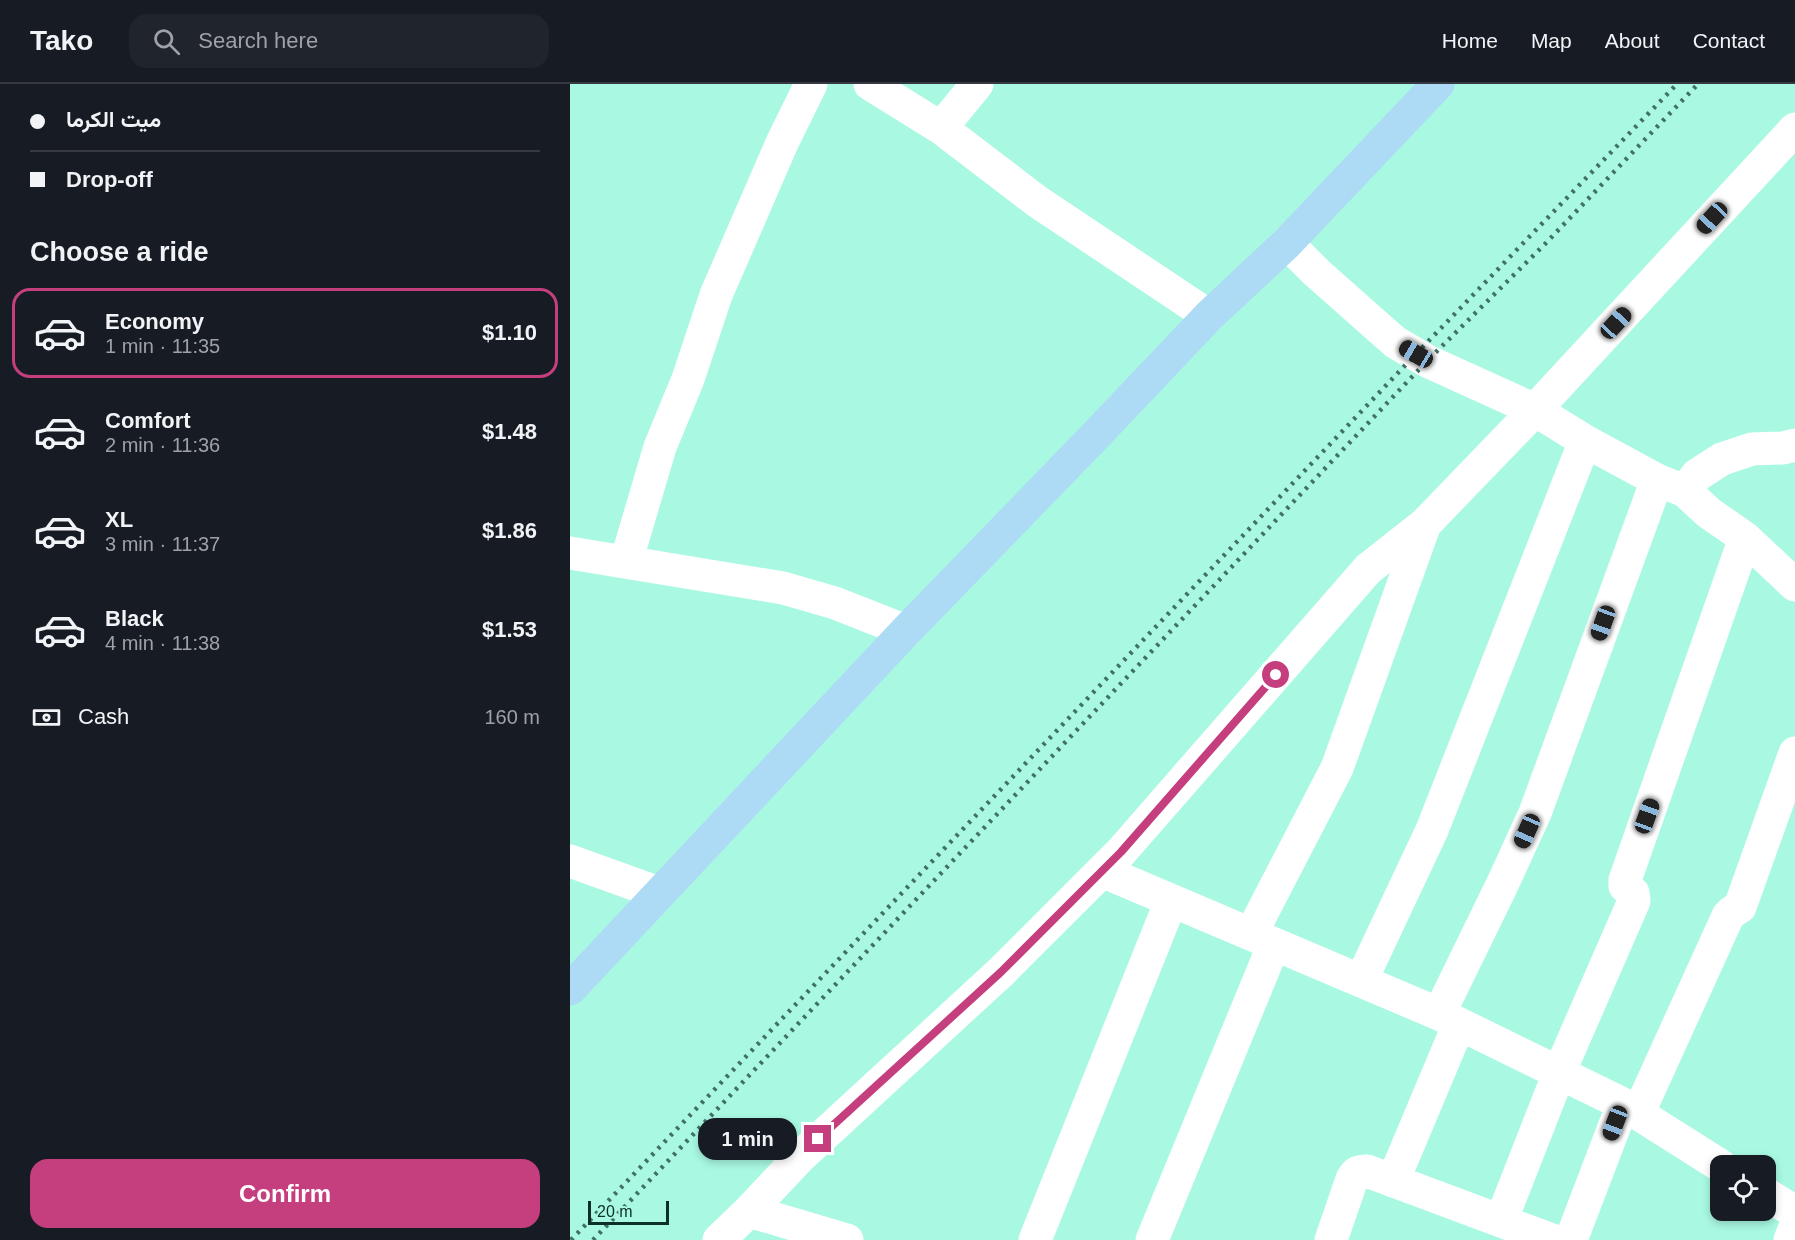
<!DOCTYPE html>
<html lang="en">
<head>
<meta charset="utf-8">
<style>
	:root { --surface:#171b24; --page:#20242c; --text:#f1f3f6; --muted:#9ea1a6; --line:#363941; --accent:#c53f7f }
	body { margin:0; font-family:Helvetica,Vazirmatn,sans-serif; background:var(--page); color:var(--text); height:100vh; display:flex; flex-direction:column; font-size:22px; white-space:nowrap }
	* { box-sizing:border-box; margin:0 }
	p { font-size:20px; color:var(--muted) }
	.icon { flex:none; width:33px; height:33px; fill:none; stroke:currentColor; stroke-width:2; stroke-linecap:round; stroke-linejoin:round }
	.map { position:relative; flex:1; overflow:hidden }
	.panel { display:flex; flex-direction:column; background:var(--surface); width:570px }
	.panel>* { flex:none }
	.top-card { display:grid; align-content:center; height:132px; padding:0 30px; background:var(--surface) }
	.buttons { position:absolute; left:1140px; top:1071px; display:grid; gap:12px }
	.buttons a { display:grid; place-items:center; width:66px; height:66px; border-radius:12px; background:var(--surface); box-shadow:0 3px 9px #0003; font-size:30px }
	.scale { position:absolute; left:18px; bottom:15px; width:81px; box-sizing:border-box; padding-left:6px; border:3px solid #0d2f27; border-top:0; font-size:16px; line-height:21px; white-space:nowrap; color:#0d2f27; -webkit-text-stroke:4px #a9f9e2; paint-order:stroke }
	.end { position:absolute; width:27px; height:27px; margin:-14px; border:8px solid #c53f7f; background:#fff; box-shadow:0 0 0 3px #fff }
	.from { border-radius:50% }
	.bubble { position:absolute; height:42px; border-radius:18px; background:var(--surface); box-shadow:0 3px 9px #0003; font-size:20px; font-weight:800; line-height:42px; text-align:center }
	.car { position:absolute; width:18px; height:36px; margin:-18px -9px; border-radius:8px; box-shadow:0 0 4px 2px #0007; background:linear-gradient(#222 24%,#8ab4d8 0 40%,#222 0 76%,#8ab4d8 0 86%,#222 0) }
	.top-card b { display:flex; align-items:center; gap:21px; height:57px; font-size:22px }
	.top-card b+b { border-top:2px solid var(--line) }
	.top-card i { width:15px; height:15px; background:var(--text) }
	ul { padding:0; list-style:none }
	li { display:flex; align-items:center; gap:18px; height:90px; margin:0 12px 9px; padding:0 18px; border:3px solid transparent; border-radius:18px }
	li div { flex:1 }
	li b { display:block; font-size:22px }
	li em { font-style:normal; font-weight:800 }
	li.active { border-color:var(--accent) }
	li>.icon { width:54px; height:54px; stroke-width:1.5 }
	h2 { padding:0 30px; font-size:27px; line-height:72px }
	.pay { display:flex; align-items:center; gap:15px; height:66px; padding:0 30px; font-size:22px }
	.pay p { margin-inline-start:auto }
	.action { display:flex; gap:12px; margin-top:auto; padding:12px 30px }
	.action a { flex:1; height:69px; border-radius:18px; background:var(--accent); color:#fff; font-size:24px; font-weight:800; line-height:69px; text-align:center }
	header { display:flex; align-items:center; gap:36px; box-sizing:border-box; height:84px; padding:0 30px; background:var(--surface); border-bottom:2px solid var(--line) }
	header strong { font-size:28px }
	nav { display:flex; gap:33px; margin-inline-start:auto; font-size:21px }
	.search { width:420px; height:54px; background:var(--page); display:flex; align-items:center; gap:15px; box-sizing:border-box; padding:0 21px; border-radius:18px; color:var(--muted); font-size:22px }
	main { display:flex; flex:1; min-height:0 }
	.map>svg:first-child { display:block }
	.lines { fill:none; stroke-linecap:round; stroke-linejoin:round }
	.minor { stroke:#fff; stroke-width:33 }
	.major { stroke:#addaf4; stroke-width:33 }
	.rail { stroke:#407164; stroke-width:4.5; stroke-dasharray:3 6; stroke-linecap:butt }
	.route { stroke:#c53f7f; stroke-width:8 }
</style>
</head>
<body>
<header>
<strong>Tako</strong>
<div class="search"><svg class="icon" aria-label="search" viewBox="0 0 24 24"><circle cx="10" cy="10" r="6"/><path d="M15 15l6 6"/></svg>Search here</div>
<nav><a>Home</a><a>Map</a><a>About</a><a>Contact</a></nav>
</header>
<main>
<section class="panel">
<div class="top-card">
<b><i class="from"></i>ميت الكرما</b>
<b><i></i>Drop-off</b>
</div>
<h2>Choose a ride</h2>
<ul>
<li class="active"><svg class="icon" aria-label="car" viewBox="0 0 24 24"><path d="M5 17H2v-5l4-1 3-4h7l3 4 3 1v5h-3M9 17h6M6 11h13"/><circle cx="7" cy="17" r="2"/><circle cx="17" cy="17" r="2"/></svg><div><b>Economy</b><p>1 min · 11:35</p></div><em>$1.10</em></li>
<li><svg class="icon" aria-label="car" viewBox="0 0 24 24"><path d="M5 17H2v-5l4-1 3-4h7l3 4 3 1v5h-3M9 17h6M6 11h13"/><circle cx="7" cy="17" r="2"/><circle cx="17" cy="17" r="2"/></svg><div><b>Comfort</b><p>2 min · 11:36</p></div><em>$1.48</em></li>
<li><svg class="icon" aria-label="car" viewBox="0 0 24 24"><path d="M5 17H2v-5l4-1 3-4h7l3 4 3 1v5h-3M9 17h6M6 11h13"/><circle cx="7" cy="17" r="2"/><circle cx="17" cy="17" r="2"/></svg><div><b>XL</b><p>3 min · 11:37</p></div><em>$1.86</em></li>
<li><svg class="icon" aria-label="car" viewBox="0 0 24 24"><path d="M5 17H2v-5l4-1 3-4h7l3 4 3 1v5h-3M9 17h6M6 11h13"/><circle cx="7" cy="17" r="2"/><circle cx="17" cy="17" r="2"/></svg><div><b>Black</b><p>4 min · 11:38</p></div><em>$1.53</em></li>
</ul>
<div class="pay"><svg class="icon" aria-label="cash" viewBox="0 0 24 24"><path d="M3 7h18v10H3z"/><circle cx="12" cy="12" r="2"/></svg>Cash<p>160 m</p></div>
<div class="action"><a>Confirm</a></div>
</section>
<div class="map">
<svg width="1225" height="1156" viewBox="0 0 1225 1156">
	<rect width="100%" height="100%" fill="#a9f9e2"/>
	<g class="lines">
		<path class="minor" d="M300,0L371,44L468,118L639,232
			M371,44L407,0
			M717,159L747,189L825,258L857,277L965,326L1015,357L1087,396L1115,407L1139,429L1175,454L1225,501
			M1115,407L1127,391L1152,375L1182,365L1213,364L1225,361
			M0,469L213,504L265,519L336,547
			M56,478L90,363L118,295L146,211L212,59L241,0
			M0,777L89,809
			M532,787L869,930L1053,1020L1151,1082
			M681,850L767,684L855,440
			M791,897L862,746L1015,357
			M869,930L932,801L965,729L1087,396
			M1068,1030L1158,832L1162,828L1170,823L1225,669
			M823,1097L889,940
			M1196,1110L1225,1128
			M179,1127L277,1156
			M931,1137L989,989L1064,817L1063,809L1055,802V796L1175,454
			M149,1156L179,1127L232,1071L431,888L551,768L798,485L855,440L965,326L1225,45
			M465,1156L601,817
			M582,1156L704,860
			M761,1156L782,1095C786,1088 789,1087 797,1087L982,1156
			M1001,1156L1053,1020
			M1220,1156L1225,1143"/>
		<path class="major" d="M0,905L336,547L527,350L639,232L717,159L868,0"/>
		<path class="rail" d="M1,1156L846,270L1107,0
			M23,1156L857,277L974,161L1128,0"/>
	</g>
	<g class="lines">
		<path class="route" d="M248,1055L431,888L551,768L706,591"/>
	</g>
</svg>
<div class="buttons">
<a><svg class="icon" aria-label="locate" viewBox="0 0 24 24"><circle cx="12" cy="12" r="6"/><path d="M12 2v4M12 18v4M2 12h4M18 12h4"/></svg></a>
</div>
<div class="scale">20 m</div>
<i class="end from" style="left:706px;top:591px"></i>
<i class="end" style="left:248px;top:1055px"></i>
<div class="bubble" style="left:128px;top:1034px;width:99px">1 min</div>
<i class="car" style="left:1142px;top:134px;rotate:223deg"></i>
<i class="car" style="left:1046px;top:239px;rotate:43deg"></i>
<i class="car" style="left:846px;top:270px;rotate:300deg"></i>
<i class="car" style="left:1033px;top:539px;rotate:200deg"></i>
<i class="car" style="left:1077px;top:732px;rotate:20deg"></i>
<i class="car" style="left:957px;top:747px;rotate:204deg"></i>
<i class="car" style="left:1045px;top:1039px;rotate:201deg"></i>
</div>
</main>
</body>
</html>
